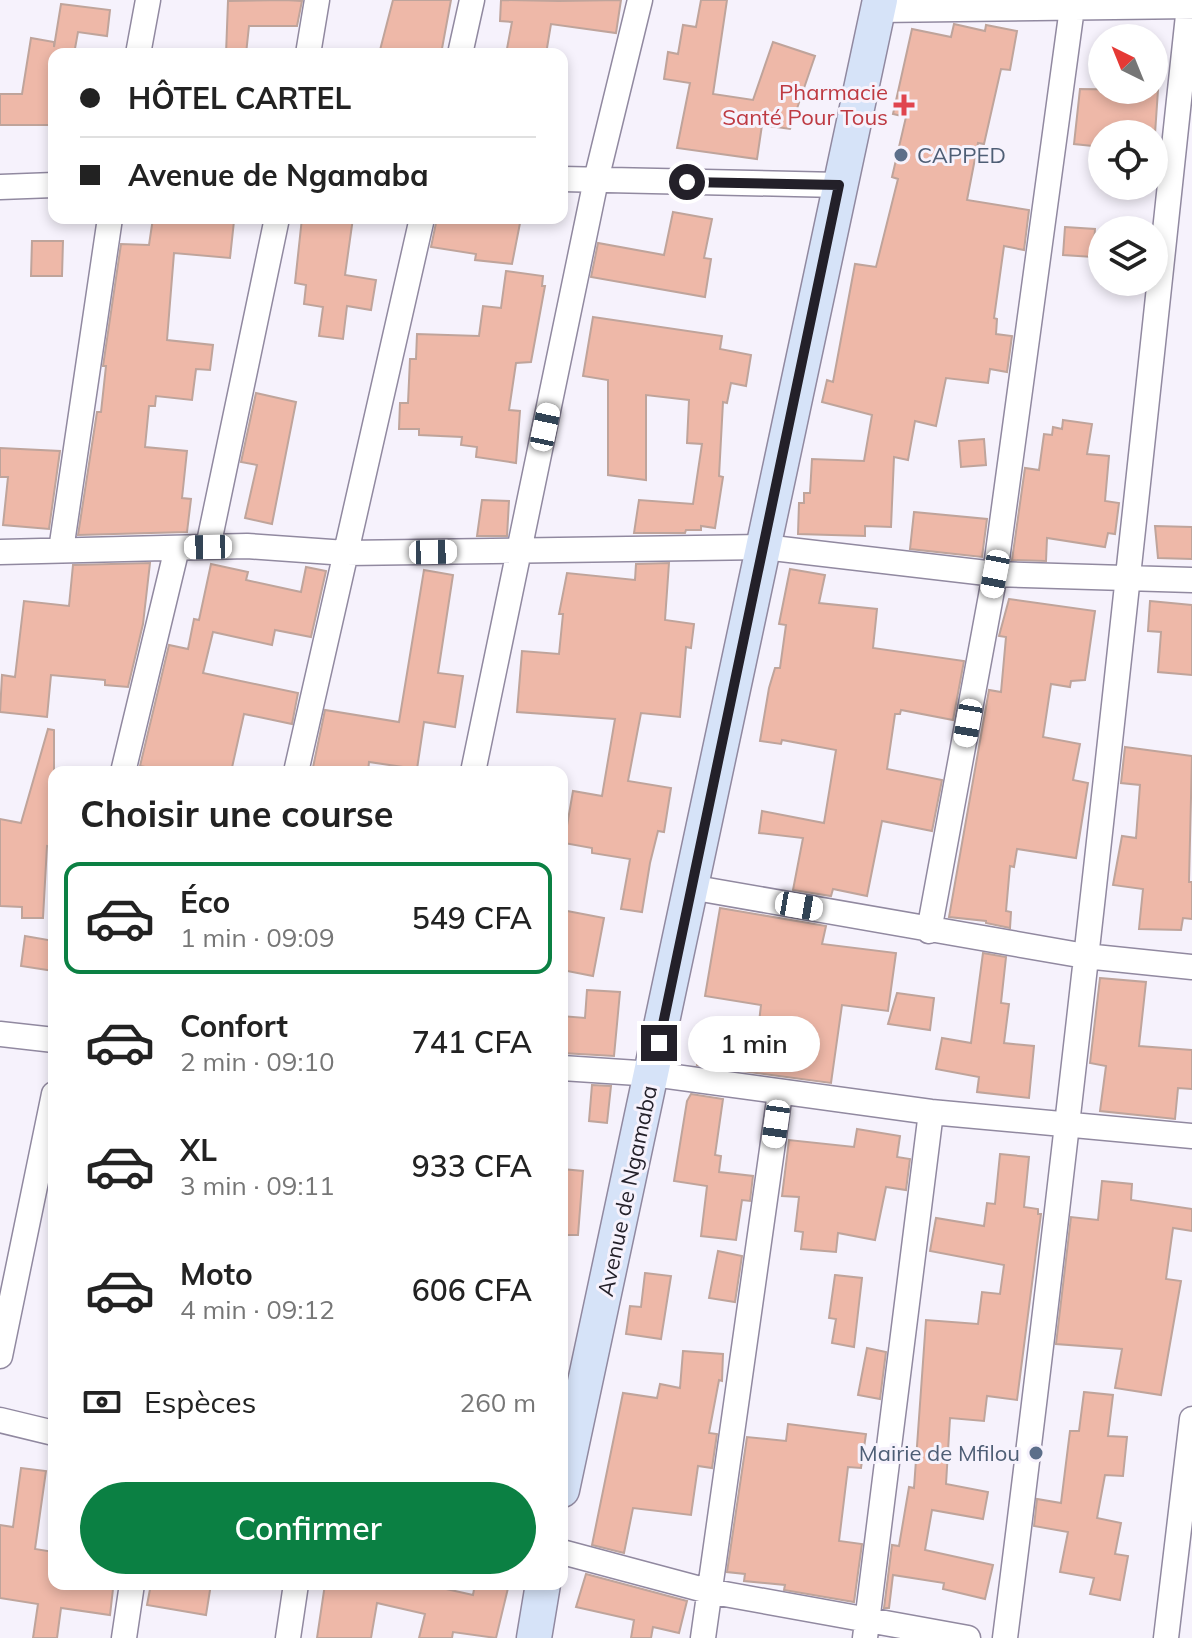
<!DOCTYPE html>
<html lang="fr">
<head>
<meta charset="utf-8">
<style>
	:root { --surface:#fff; --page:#f2f2f2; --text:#222; --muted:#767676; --line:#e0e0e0; --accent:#0b8043 }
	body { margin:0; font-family:Mulish,sans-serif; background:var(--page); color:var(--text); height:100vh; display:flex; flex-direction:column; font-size:30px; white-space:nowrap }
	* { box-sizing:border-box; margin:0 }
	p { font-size:26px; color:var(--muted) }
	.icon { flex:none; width:44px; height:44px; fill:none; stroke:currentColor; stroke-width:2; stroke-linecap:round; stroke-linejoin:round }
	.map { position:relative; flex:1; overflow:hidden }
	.sheet { position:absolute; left:48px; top:766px; width:520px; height:824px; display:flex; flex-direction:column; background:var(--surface); border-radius:16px; box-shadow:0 4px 12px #0003 }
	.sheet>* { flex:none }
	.banner { position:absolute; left:48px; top:48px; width:520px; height:176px; border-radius:16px; box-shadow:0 4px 12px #0003; display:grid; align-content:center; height:176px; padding:0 32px; background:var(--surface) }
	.needle { width:52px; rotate:317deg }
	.tools { position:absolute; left:1088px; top:24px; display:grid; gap:16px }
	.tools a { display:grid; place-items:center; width:80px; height:80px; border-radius:50%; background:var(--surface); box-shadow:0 4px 12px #0003; font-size:40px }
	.end { position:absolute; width:36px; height:36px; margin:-18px; border:10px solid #232029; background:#fff; box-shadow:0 0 0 4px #fff }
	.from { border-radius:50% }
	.bubble { position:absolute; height:56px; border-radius:28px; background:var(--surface); box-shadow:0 4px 12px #0003; font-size:26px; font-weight:600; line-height:56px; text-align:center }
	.car { position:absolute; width:24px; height:48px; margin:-24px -12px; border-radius:10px; box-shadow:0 0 6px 2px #0007; background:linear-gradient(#fff 24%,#345 0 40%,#fff 0 76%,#345 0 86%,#fff 0) }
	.banner b { display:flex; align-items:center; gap:28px; height:76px; font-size:30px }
	.banner b+b { border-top:2px solid var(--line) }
	.banner i { width:20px; height:20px; background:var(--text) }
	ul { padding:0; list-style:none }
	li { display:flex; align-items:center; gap:24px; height:112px; margin:0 16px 12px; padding:0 16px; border:4px solid transparent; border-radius:16px }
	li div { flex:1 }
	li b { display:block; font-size:30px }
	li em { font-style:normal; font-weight:600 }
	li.selected { border-color:var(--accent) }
	li>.icon { width:72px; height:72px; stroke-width:1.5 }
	h2 { padding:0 32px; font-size:36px; line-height:96px }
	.pay { display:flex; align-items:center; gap:20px; height:88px; padding:0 32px; font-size:30px }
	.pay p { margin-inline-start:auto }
	.cta { display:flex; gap:16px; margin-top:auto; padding:16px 32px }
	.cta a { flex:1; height:92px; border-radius:48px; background:var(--accent); color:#fff; font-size:32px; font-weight:600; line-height:92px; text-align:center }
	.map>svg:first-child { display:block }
	.building { fill:#eeb8a8; stroke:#bfa49b; stroke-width:2 }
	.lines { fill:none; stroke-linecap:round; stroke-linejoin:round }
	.street-casing { stroke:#9189a0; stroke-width:27 }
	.secondary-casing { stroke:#9189a0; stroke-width:37 }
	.street { stroke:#fff; stroke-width:24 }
	.secondary { stroke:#d6e3f8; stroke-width:34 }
	.route { stroke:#232029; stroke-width:10 }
	.health-dot { fill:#e0444e; stroke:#f6f2fc; stroke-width:3 }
	.service-dot { fill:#5c6f8a; stroke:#f6f2fc; stroke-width:3 }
	.labels { text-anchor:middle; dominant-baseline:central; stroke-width:6; stroke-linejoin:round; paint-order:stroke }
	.health-label { font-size:22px; fill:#be3a42; stroke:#f6f2fc; text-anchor:end }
	.service-label { font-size:22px; fill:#4e5e75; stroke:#f6f2fc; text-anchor:start }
	.street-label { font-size:22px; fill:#232029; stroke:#f6f2fc }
</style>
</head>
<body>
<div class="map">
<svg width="1192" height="1638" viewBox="0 0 1192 1638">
	<rect width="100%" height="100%" fill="#f6f2fc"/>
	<path class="building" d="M285,0L302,1L297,26H249L246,54H226L228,1Z
		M393,0H451L441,54H379Z
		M501,0L559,1L621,0L616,33L551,24L546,54H506L512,22L500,21Z
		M701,0H727L713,94L753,100L773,42L815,56L790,129L762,125L757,159L677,148L690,83L664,79L668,52L678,54L683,25L696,27Z
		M61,4L110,10L107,36L78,32L74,54H54V125H0V94H22L31,38L54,42V47Z
		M954,24L985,31L986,25L1017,31L1010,70L1001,69L984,144L978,143L967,200L1029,210L1024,250L1004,246L994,318L997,319L996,334L1012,336L1007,372L990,369L988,383L946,378L936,426L915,421L908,460L894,457L891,527L865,526V536L798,534L799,503H804V493H810L812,459L864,461L872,415L822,402L827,380L833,382L855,264L876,267L898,179L892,177L906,117L893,114L912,29L951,37Z
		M1080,89L1158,90L1155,134H1102V147L1074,144Z
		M673,212L712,219L704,258L711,259L705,297L591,277L598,243L664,255Z
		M153,218L234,221L230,258L174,253L167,340L213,345L210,370L196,369L192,400L156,396L155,406H149L145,447L187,451L182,498L191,499L187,532L78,535L97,412H101L106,366H103L121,244L149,245Z
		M302,218H353L345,275L376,280L371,310L347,306L343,339L319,336L323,307L304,304L306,285L295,283Z
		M437,218H521L512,264L475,260L476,254L431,247Z
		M1065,227L1095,229L1093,257L1063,255Z
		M32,241H63L62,276H31Z
		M506,271L543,276L542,286H545L531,362L516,363L509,410L520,411L516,463L476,457L477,447L461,445L462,437L419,435V429H399L400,403H408L410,359H416L417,334L479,336L483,306L501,308Z
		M593,317L722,336L720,349L751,355L746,386L731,383L727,403L723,402L719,476L723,477L715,528L701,526V530H686L685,533H634L639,500L693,504L702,444L687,443L689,400L646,395V480L608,475V380L583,376Z
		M256,393L296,402L272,524L245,518L257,465L241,462Z
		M1063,420L1092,424L1087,454L1109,456L1105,501L1119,503L1115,534L1108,533L1105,547L1047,538L1046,561L1012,560L1025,468L1039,470L1044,434L1052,435L1053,427L1062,429Z
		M984,439L986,465L961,467L959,441Z
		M0,448L60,451L49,529L3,525L8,477H0Z
		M482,500L509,501L507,536H477Z
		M914,512L987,519L982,557L910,549Z
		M1155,526L1192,527V559L1158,558Z
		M150,563L143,624L128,687L105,685V680L51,675L47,717L0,712L2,675L15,677L24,601L69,606L73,565Z
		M669,563L665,620L694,624L691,648L686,647L680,717L641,713L628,781L671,788L664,832L658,831L650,863L642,912L621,909L630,859L592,853V848L564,843L573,791L602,796L615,719L517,712L522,651L559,654L563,614H559L567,573L635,580L636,564Z
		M211,564L248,572L246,580L301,592L306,567L326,571L311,637L275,630L272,645L213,632L203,673L298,693L292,724L244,714L231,772H170L140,766L169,645L188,649L194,619L199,620Z
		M790,569L825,575L819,603L877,609L873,648L964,661L953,720L901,710L900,714H895L887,769L942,780L932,831L882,821L867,896L833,889L831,896L793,890L803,838L759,833L762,811L824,823L836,750L782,740L781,744L760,741L769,688L775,668H780L786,625L779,624Z
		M424,570L453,575L438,673L463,676L455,727L424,722L417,769L369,762L368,772H312L325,710L399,722Z
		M1009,599L1095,611L1085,680L1071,681L1070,687L1051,684L1043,737L1080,744L1073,780L1088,783L1076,858L1017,849L1014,867L1010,866L1006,911L1011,912L1010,928L986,923V921L949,917L989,690L1001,692L1006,637L999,636Z
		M1150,601L1192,605V675L1158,672L1161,632L1148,631Z
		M48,729L54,730V847L47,846L43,918H22V907L0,906V819L21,823Z
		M1125,747L1192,756L1189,882H1192V919L1183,918L1181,930L1139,929L1143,889L1113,885L1122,836L1136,838L1140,785L1121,783Z
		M720,908L826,926L822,944L896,953L888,1011L842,1005L831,1083L697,1065L703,1038L756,1048L761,1005L705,996Z
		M562,910L604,918L593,976L562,970Z
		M25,936L54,941V971L21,966Z
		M983,953L1006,957L1001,1003L1009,1004L1004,1043L1034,1046L1029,1098L977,1092L979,1077L936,1069L942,1038L971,1043Z
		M1100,978L1146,982L1139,1046L1192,1050V1089L1178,1088L1175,1119L1100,1111L1106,1066L1090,1063Z
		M587,990L620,992L614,1056L562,1053V1016L585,1018Z
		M897,993L934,998L930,1030L888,1024Z
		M592,1085L611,1086L607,1123L589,1121Z
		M691,1094L723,1099L715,1155L721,1156L719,1172L753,1176L750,1201L742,1200L736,1240L701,1236L707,1186L674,1181L687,1101Z
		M857,1129L900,1136L897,1157L910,1159L906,1190L886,1187L875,1240L838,1233L836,1252L801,1249L803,1232L795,1231L799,1197L782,1196L789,1140L854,1147Z
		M1000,1154L1029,1157L1024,1207L1038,1209V1214H1041L1017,1400L987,1396L984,1421L950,1418L946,1484L988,1492L983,1519L932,1510L925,1550L993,1565L985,1599L943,1589L944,1583L893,1575L889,1608H884L892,1545L899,1546L909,1487L914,1488L926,1320L978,1324L982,1292L1000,1294L1004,1265L930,1251L936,1218L984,1226L987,1203L995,1204Z
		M562,1169L583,1171L578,1235H562Z
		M1102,1181L1132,1184L1131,1200L1192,1209V1231L1173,1228L1166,1279L1181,1281L1161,1395L1115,1388L1122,1349L1056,1344L1071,1217L1098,1220Z
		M718,1251L742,1256L735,1302L709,1298Z
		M645,1273L671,1276L661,1339L626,1334L630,1306L641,1307Z
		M835,1275L862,1278L854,1347L832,1343L836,1319L829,1318Z
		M867,1348L886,1352L880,1399L858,1395Z
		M683,1351L723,1354L722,1381L719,1380L709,1433L717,1434L712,1468L698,1466L691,1515L633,1508L624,1553L592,1545L623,1393L657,1398L660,1384L680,1388Z
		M1084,1392L1113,1395L1108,1436L1127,1437L1123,1476L1105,1475L1097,1518L1121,1523L1115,1554L1128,1556L1120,1600L1090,1594L1094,1578L1060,1572L1068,1532L1034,1526L1037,1499L1061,1503L1070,1431H1079Z
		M788,1424L866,1434L861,1468L848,1467L839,1541L862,1544L854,1602L784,1590L785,1585L744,1581L745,1574L727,1572L747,1437L786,1441Z
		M21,1468L46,1471L35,1549L54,1552V1584L113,1589L110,1615L61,1608L57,1638H33L38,1604L0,1598V1525L13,1527Z
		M586,1574L687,1601L679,1633L653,1627L651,1638H631L634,1620L576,1607Z
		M151,1584H211L206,1615L147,1605Z
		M325,1584H424L473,1595L475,1584H509L496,1638L453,1632L452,1638H419L425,1614L377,1603L371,1638H317Z"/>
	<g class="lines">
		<defs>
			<path id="street" d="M878,10L1192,6
				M138,54L148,0
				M308,54L317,0
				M460,54L472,0
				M562,179L839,185
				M0,187L54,185
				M208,547L277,218
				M61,550L110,218
				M0,552L247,546L346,553L764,547L995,574L1192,580
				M123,772L177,548
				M296,772L422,218
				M473,772L596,180L640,0
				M690,887L1085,956L1192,967
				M929,931L995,574L1072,8
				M0,1034L54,1040
				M562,1068L653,1074L931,1112L1192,1136
				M0,1356L54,1094
				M0,1420L54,1433
				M562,1552L708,1591L968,1638
				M124,1638L132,1584
				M288,1638L296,1584
				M703,1638L780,1093
				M865,1638L931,1112
				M1005,1638C1074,1095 1131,550 1189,6
				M1166,1638L1192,1419"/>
			<path id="secondary" d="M562,1490L880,0
				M534,1638L543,1584"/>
		</defs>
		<use href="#street" class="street-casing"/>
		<use href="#secondary" class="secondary-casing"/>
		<use href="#street" class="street"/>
		<use href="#secondary" class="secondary"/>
	</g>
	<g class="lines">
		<path class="route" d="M659,1043L839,185L687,182"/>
	</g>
	<path class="health-dot" d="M900 93h8v8h8v8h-8v8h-8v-8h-8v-8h8z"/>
	<g class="service-dot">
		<circle cx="901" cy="155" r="8"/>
		<circle cx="1036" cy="1453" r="8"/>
	</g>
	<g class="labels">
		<g class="health-label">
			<text x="888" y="92">Pharmacie<tspan x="888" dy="25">Santé Pour Tous</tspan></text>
		</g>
		<g class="service-label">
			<text x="917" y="155">CAPPED</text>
			<text x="1020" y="1453" text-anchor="end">Mairie de Mfilou</text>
		</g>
		<g class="street-label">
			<text transform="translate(627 1191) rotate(-78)">Avenue de Ngamaba</text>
		</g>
	</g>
</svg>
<div class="tools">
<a><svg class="needle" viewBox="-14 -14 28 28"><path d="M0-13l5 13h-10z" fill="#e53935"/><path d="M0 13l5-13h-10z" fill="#767676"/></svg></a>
<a><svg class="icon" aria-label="locate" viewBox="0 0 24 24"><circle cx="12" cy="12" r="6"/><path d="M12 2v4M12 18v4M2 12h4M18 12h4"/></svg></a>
<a><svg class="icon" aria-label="layers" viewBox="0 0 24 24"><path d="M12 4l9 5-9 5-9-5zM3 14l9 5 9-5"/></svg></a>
</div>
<i class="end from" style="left:687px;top:182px"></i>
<i class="end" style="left:659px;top:1043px"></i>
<div class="bubble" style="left:688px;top:1016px;width:132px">1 min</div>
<i class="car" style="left:545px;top:427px;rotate:12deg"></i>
<i class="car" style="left:208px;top:547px;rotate:269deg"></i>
<i class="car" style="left:433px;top:552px;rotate:89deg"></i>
<i class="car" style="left:995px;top:574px;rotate:191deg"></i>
<i class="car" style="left:968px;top:723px;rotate:190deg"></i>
<i class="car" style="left:799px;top:906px;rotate:100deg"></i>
<i class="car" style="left:776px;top:1124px;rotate:188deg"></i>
<div class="banner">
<b><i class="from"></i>HÔTEL CARTEL</b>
<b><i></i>Avenue de Ngamaba</b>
</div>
<section class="sheet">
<h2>Choisir une course</h2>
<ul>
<li class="selected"><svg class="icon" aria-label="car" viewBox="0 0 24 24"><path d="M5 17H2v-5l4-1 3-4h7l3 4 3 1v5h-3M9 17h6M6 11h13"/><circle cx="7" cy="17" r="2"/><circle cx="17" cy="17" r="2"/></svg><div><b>Éco</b><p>1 min · 09:09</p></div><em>549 CFA</em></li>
<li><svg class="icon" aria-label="car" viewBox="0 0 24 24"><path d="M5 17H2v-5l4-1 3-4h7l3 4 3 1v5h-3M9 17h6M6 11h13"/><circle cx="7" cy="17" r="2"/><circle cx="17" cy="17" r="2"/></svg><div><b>Confort</b><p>2 min · 09:10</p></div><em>741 CFA</em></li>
<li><svg class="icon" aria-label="car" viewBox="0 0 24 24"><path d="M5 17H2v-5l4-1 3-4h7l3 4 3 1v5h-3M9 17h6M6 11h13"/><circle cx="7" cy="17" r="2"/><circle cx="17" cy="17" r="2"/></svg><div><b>XL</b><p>3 min · 09:11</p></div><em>933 CFA</em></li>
<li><svg class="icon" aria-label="car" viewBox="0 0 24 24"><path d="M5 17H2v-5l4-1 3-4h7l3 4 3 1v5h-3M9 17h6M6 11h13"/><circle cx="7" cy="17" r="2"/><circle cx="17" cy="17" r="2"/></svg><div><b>Moto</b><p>4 min · 09:12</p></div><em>606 CFA</em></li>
</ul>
<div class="pay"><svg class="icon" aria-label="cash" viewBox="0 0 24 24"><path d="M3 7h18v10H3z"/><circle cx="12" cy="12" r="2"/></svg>Espèces<p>260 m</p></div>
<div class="cta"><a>Confirmer</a></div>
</section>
</div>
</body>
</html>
